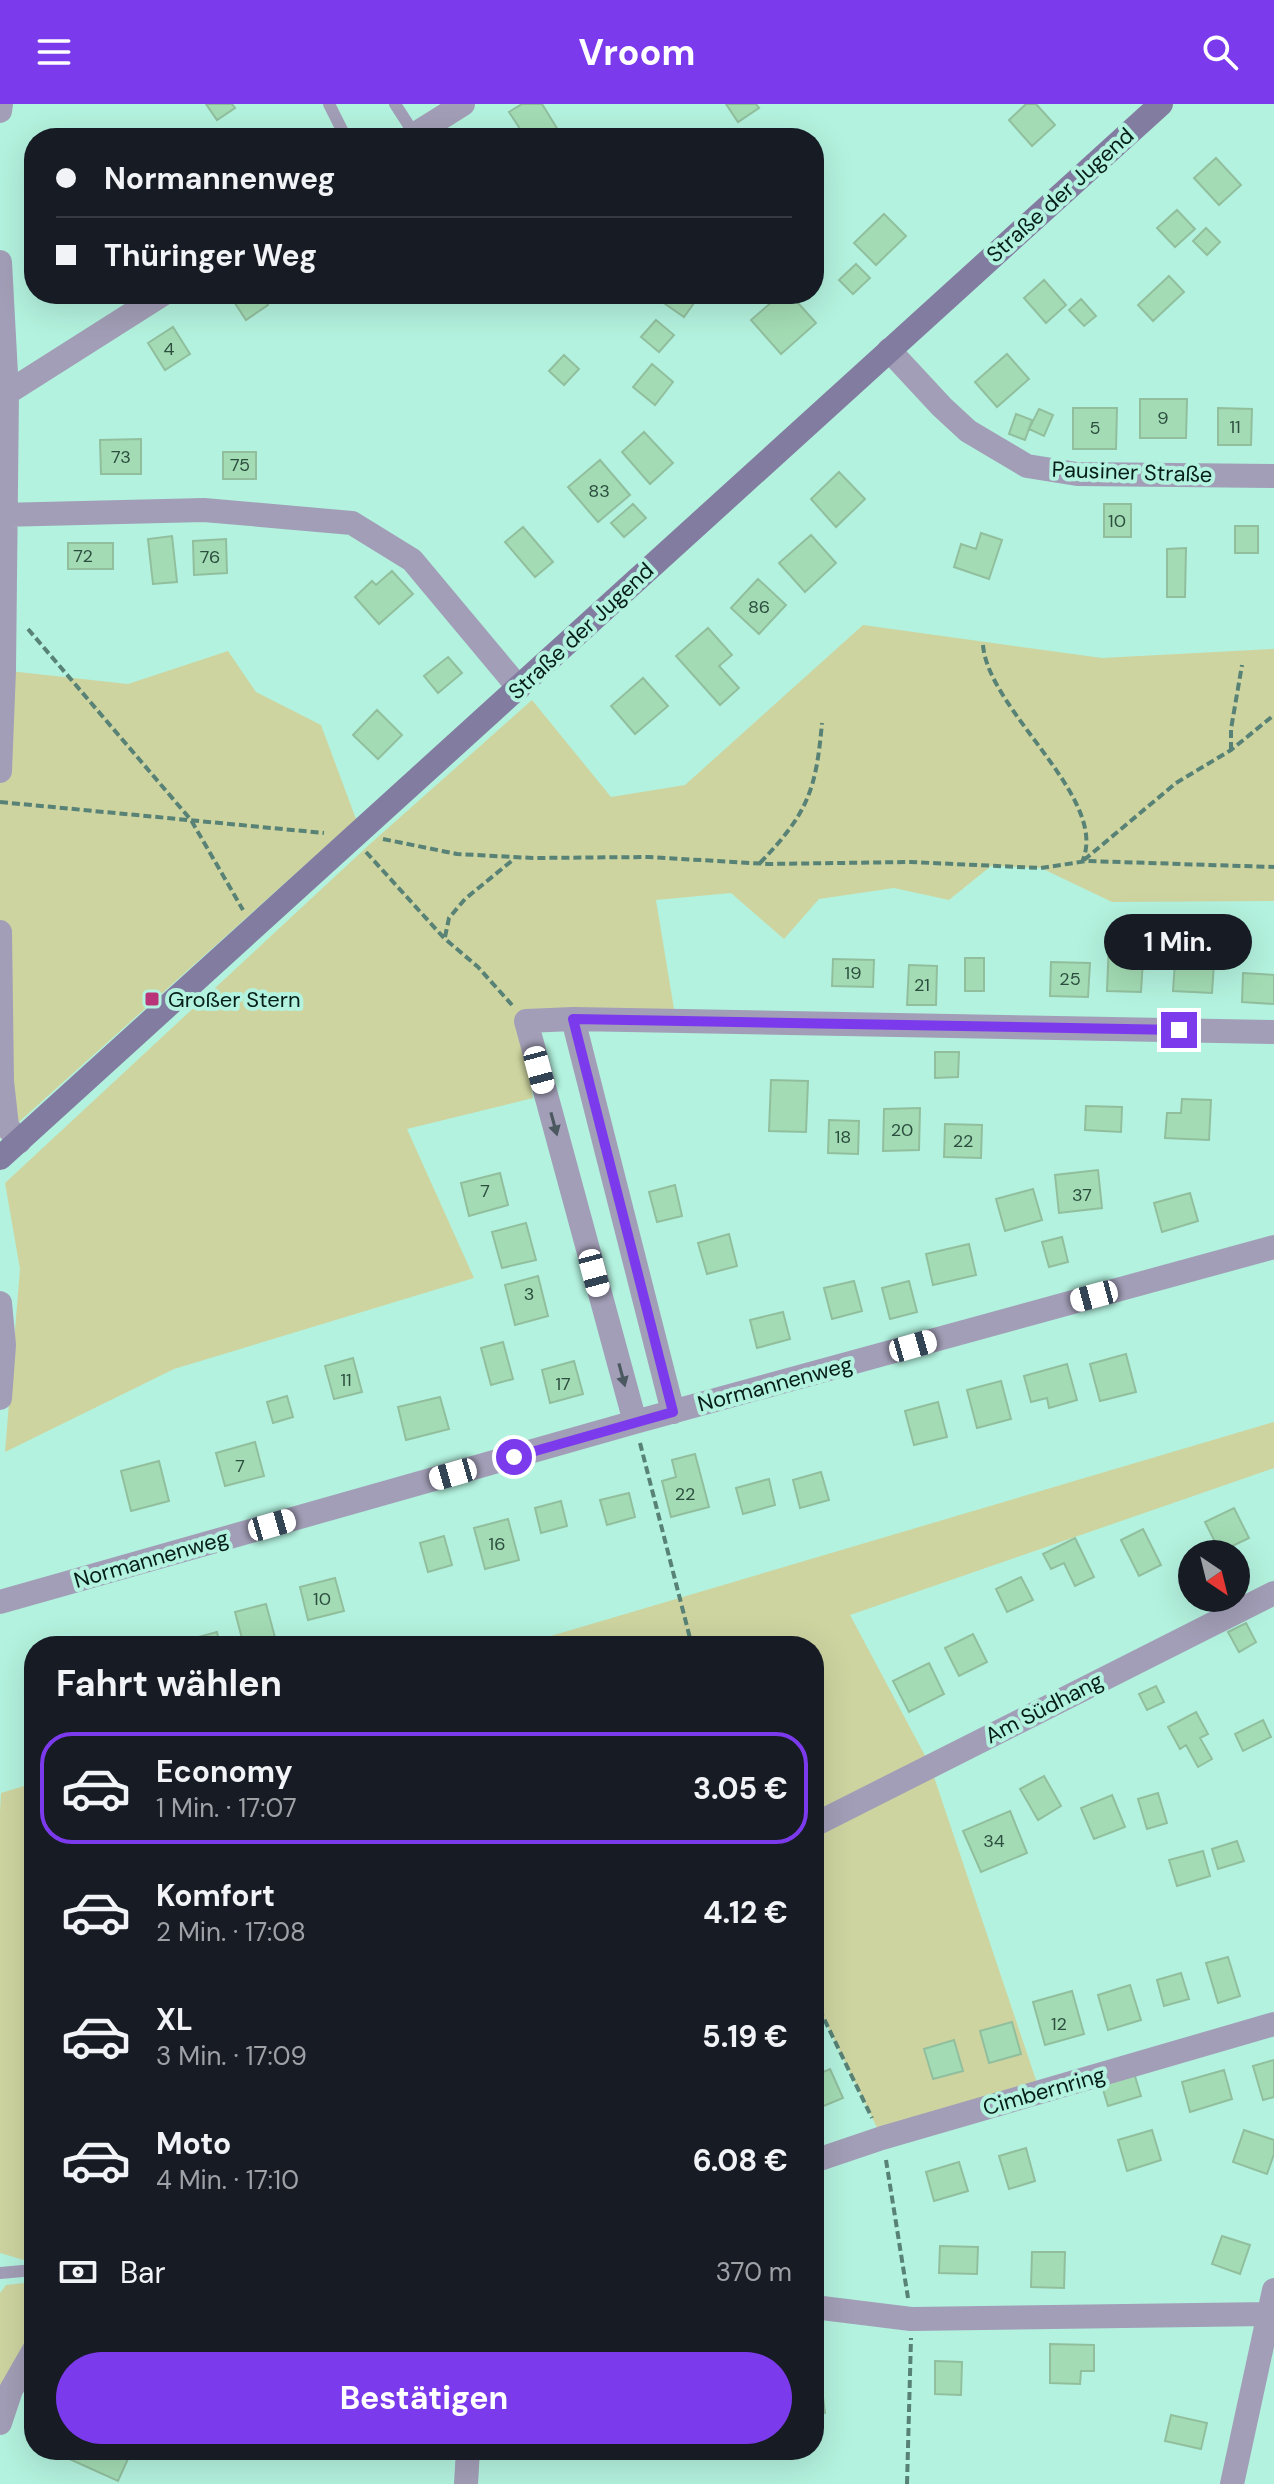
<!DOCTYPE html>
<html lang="de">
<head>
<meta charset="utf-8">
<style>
	:root { --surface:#171b24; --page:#20242c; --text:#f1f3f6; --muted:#9ea1a6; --line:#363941; --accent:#7c3aed }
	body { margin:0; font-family:"DM Sans",sans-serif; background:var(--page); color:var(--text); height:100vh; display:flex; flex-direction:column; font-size:30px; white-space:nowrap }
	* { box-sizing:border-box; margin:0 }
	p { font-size:26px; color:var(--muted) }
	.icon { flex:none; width:44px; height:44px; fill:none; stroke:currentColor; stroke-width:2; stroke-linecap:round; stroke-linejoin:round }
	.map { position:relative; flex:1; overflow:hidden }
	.side { position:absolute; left:24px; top:1532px; width:800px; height:824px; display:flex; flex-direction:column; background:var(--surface); border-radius:32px; box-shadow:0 8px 32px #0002 }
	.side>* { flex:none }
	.guide { position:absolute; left:24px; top:24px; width:800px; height:176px; border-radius:32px; box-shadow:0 8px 32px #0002; display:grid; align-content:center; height:176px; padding:0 32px; background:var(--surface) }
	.needle { width:52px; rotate:145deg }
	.controls { position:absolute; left:1178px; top:1436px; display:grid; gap:16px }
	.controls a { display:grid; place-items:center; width:72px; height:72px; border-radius:50%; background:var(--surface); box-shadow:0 8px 32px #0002; font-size:40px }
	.end { position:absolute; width:36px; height:36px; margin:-18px; border:10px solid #7c3aed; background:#fff; box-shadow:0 0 0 4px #fff }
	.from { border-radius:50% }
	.bubble { position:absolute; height:56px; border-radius:28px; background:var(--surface); box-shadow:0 8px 32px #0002; font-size:26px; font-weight:700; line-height:56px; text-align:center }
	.car { position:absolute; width:24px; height:48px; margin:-24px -12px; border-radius:10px; box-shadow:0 0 6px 2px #0007; background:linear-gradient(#fff 24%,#345 0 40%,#fff 0 76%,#345 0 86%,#fff 0) }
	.guide b { display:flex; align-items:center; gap:28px; height:76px; font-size:30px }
	.guide b+b { border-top:2px solid var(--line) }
	.guide i { width:20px; height:20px; background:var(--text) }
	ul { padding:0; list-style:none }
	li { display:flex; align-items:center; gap:24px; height:112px; margin:0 16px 12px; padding:0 16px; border:4px solid transparent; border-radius:32px }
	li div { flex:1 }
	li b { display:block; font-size:30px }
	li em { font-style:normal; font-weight:700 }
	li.selected { border-color:var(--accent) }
	li>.icon { width:72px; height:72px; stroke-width:1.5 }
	h2 { padding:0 32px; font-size:36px; line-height:96px }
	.pay { display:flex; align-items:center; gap:20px; height:88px; padding:0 32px; font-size:30px }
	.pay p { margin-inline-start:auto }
	.action { display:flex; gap:16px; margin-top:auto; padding:16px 32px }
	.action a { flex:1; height:92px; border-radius:48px; background:var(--accent); color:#fff; font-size:32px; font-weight:700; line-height:92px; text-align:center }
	header { display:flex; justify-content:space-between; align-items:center; height:104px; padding:0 32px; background:var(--accent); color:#fff; font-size:36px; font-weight:700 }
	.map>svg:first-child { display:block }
	.green { fill:#ced4a0 }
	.building { fill:#a3dcb4; stroke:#91bf9e; stroke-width:2 }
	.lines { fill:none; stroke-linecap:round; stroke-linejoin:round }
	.path { stroke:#578275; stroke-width:4; stroke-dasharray:8 4; stroke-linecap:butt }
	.lane { stroke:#a29eb7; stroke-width:12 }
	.street { stroke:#a29eb7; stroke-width:24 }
	.secondary { stroke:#837ca1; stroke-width:24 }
	.oneway { fill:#4c5860 }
	.route { stroke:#7c3aed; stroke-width:10 }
	.poi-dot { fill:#b93478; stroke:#b3f2de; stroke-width:3 }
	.labels { text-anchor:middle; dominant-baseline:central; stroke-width:8; stroke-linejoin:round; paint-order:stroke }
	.number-label { font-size:18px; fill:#2c4e3f }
	.street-label { font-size:22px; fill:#051e18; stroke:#b3f2de }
	.poi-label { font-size:22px; fill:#051e18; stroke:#b3f2de; text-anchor:start }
</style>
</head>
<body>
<header><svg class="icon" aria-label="menu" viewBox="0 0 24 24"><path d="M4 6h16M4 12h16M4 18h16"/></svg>Vroom<svg class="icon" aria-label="search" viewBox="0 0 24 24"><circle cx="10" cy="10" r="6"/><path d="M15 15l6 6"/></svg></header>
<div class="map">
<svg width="1274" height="2380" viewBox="0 0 1274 2380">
	<rect width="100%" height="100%" fill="#b3f2de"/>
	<path class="green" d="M863,521L1102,554L1274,545V797L1112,798L1041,764L991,762L949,796L894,784L819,795L784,835L731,789L656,796L674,905L520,909L533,994L407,1025L474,1174L174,1265L5,1348L20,1165L5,1079L370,740L532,596L611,693L685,681Z
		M228,547L256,588L321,621L356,715L0,1035V566L128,580Z
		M1274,1318V1364L850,1511L930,1661L1040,1988L882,2034L814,1894V1542H517Z
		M34,1679V2155L24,2156L0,2149V1709L1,1689Z
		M34,2178V2234L5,2282L0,2296V2189L6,2181Z"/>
	<path class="building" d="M206,0H232L235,4L217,16Z
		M522,0H542L558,26L546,34H526L509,8Z
		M726,0H756L759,4L738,18Z
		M1026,0H1036L1055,21L1032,42L1009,16Z
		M654,26L660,34H643Z
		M1216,54L1241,81L1219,101L1194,74Z
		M1177,106L1195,125L1175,143L1157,124Z
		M884,110L906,132L876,161L854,139Z
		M1206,124L1220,138L1207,151L1193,137Z
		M856,160L870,174L853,190L839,176Z
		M1169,172L1184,188L1153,217L1138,201Z
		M1044,176L1066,201L1046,219L1024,194Z
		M229,190H261L268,201L246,216Z
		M656,190H696L699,192L684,213L654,192Z
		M781,190H790L816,219L781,250L751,216Z
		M1081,195L1096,212L1084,222L1069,206Z
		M656,216L674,231L659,248L641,233Z
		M173,223L190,250L165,266L148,239Z
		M1007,250L1029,275L997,303L975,278Z
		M564,251L579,265L564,281L549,267Z
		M652,260L673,278L655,301L633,283Z
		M1140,295H1187L1186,334H1140Z
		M1073,304H1117L1116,345H1073Z
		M1218,304L1252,305L1251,341H1218Z
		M1039,305L1053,311L1044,332L1029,325Z
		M1016,310L1032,316L1025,336L1009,330Z
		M644,328L673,359L650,380L622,348Z
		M141,335V370H101L100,336Z
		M223,348H256V375H223Z
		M600,356L630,391L598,418L568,383Z
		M839,368L865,395L836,423L811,395Z
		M633,400L646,414L624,433L611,419Z
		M1104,400H1131V433H1104Z
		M1235,422H1258V449H1235Z
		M523,423L553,458L535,473L505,438Z
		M981,429L1002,436L989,475L954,463L961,440L976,445Z
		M811,431L836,459L805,488L779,459Z
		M172,432L177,478L153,480L148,435Z
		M226,435L227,469L194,471L193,437Z
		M68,439H113V465H68Z
		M1186,444L1185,493H1167V445Z
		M392,467L413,490L379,520L355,493L372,477L376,481Z
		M758,475L786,501L759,530L731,504Z
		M708,524L732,551L719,562L739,584L720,601L676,552Z
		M448,553L462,569L438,589L424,572Z
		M643,574L668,602L635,630L611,602Z
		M377,606L402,631L378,655L353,631Z
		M1109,838L1144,840L1141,888L1107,887Z
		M965,854H984V887H965Z
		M833,855L874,856L873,883L832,882Z
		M1051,858L1090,859L1088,893L1050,892Z
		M1175,858L1214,859L1212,889L1173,887Z
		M909,861L937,862L936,901H907Z
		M1243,869L1274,871V900L1242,898Z
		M935,948H959L958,973L935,974Z
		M771,976L808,977L806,1028L769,1027Z
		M1182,995L1211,996L1209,1036L1165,1034L1167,1009H1181Z
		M1086,1002L1122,1003L1121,1028L1085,1026Z
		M920,1004L919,1046L883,1047L884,1005Z
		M829,1016L859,1017L858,1050L828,1049Z
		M945,1020L982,1021L981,1054L944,1053Z
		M1098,1066L1102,1104L1059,1109L1055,1071Z
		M500,1069L508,1101L469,1112L461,1079Z
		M675,1081L682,1112L657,1118L649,1088Z
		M1033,1085L1042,1116L1005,1127L996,1095Z
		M1190,1089L1198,1117L1162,1128L1154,1099Z
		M526,1119L536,1156L502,1164L492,1128Z
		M729,1130L737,1162L707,1170L698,1139Z
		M1062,1133L1068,1158L1049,1163L1042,1138Z
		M969,1140L976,1171L933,1181L926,1150Z
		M538,1172L548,1212L515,1221L505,1181Z
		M854,1177L862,1207L832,1215L824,1184Z
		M909,1177L917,1208L890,1215L882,1184Z
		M783,1208L790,1235L757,1244L750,1216Z
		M503,1238L513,1275L491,1281L481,1244Z
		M1126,1250L1136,1288L1100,1297L1090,1260Z
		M353,1254L362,1288L334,1295L325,1262Z
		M574,1257L583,1290L550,1299L542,1266Z
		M1067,1260L1077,1296L1049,1304L1047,1294L1031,1298L1024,1272Z
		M1001,1277L1011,1315L977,1324L967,1286Z
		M287,1292L293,1313L273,1319L267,1298Z
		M440,1293L449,1325L406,1336L398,1303Z
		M938,1298L947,1333L914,1341L905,1307Z
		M255,1338L264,1372L225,1382L216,1349Z
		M695,1350L709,1403L671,1413L662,1377L676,1373L672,1356Z
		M159,1357L169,1397L131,1407L121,1367Z
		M821,1368L829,1396L800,1404L793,1376Z
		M769,1375L775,1401L743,1410L736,1384Z
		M629,1389L635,1413L607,1421L600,1396Z
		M561,1397L567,1422L541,1429L535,1404Z
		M1234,1404L1249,1434L1220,1448L1205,1418Z
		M508,1415L519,1456L485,1465L474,1424Z
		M1143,1425L1161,1461L1139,1472L1121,1436Z
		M444,1432L452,1461L428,1468L420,1439Z
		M1075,1434L1094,1473L1075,1482L1064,1459L1051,1465L1043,1450Z
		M1021,1473L1033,1496L1007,1508L996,1485Z
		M335,1474L344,1507L308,1516L300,1483Z
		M266,1500L276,1537L258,1542H244L235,1508Z
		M1246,1519L1256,1538L1239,1548L1228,1528Z
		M217,1528L220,1542H181L180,1538Z
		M973,1530L987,1558L959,1572L945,1544Z
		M929,1559L944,1590L909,1608L893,1577Z
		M1156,1582L1164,1598L1147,1606L1139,1590Z
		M1196,1608L1208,1630L1200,1634L1212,1655L1198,1663L1186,1641L1180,1645L1168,1623Z
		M1263,1616L1271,1633L1243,1647L1235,1630Z
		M1044,1672L1061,1702L1038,1716L1020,1685Z
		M1158,1689L1167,1719L1147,1725L1138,1695Z
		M1112,1691L1125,1723L1094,1735L1081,1704Z
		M1010,1707L1027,1749L981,1768L963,1727Z
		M1237,1737L1244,1757L1218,1765L1212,1745Z
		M1203,1747L1210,1772L1177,1782L1169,1756Z
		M1228,1853L1240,1892L1218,1899L1206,1859Z
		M1181,1869L1189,1895L1164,1902L1157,1876Z
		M1130,1881L1141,1916L1108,1926L1098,1891Z
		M1072,1887L1084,1930L1045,1941L1033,1898Z
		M1012,1918L1021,1950L989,1959L980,1927Z
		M954,1936L963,1967L933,1975L924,1945Z
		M1274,1956V1993L1263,1996L1253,1962Z
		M830,1965L843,1994L814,2006V1972Z
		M1224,1966L1232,1995L1190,2008L1182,1978Z
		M1134,1969L1141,1992L1108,2002L1101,1979Z
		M1152,2026L1161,2056L1127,2067L1118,2036Z
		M1244,2026L1274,2036V2050L1267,2070L1233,2058Z
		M1026,2044L1035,2077L1009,2085L999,2052Z
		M959,2058L968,2087L934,2097L926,2068Z
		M1222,2132L1250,2141L1240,2170L1212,2160Z
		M940,2142L978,2143L977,2170L939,2169Z
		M1032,2148H1065L1064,2184L1031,2183Z
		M1050,2240L1094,2241V2267H1081L1080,2280L1050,2279Z
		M935,2257L962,2258L961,2291L935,2290Z
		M821,2277L825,2309L814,2311V2278Z
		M1171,2311L1207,2319L1201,2345L1165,2337Z
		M70,2346H132L118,2377L67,2354Z"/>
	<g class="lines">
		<path class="path" d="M28,525L191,716L243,806
			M983,541C988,607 1111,695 1082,758
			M1231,646V625L1242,561
			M0,698L324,729
			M383,735L457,750L533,754L648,753L768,760L910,758L1041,764L1087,757L1274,763
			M366,748L444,834L478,863L512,901
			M1084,756L1176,679L1231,646L1274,611
			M760,759C808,709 816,686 822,619
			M445,833L449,814L465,795L514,755
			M640,1339L692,1542
			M814,1894L872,2014
			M886,2056L908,2194
			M907,2380L911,2234"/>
		<path class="lane" d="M329,0L346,34
			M395,0L415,31
			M0,2169L34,2166"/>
		<path class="street" d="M0,7L1,0
			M409,34L463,0
			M0,158L7,289L4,566L0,667
			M889,246L942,303L968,327L1027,362L1077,370L1274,372
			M7,289L163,190
			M0,411L204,406L352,419L412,456L519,584
			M0,828L2,977L7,1022L19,1038
			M573,915L673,1308
			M0,1199L4,1241L0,1294
			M635,1318L526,917L573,915L1274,928
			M0,1498L635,1318L1274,1143
			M814,1721L1274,1489
			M814,2057L882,2034L1274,1920
			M814,2203L911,2215L1268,2210
			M0,2319L11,2286L34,2246
			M466,2380L468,2346
			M1232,2380L1274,2186"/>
		<path class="secondary" d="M0,1054L1161,0"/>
	</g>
	<defs><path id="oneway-solid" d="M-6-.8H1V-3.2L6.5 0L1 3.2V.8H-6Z" transform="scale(2)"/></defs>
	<g class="oneway">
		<use href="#oneway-solid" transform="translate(554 1020) rotate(75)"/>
		<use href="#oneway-solid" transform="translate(622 1271) rotate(75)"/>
	</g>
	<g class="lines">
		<path class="route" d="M514,1353L673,1308L573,915L1179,926"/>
	</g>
	<rect class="poi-dot" x="144" y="887" width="16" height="16" rx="4"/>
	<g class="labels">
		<g class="number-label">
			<text x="169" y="245">4</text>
			<text x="1163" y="314">9</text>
			<text x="1235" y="323">11</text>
			<text x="1095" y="324">5</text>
			<text x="121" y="353">73</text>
			<text x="240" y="361">75</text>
			<text x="599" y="387">83</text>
			<text x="1117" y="417">10</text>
			<text x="83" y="452">72</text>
			<text x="210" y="453">76</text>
			<text x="759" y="503">86</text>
			<text x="853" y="869">19</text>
			<text x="1070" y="875">25</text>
			<text x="922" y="881">21</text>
			<text x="902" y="1026">20</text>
			<text x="843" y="1033">18</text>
			<text x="963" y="1037">22</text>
			<text x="485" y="1087">7</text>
			<text x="1082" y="1091">37</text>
			<text x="529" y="1190">3</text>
			<text x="346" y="1276">11</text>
			<text x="563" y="1280">17</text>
			<text x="240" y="1362">7</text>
			<text x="685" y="1390">22</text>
			<text x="497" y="1440">16</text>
			<text x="322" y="1495">10</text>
			<text x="994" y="1737">34</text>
			<text x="1059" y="1920">12</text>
		</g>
		<g class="street-label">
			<text transform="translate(1060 91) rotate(-42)">Straße der Jugend</text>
			<text transform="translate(1132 368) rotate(2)">Pausiner Straße</text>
			<text transform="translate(581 527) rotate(-43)">Straße der Jugend</text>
			<text transform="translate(775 1280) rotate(-15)">Normannenweg</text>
			<text transform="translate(151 1455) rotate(-16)">Normannenweg</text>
			<text transform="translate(1044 1604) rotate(-27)">Am Südhang</text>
			<text transform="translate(1044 1987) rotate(-16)">Cimbernring</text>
		</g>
		<g class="poi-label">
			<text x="168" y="895">Großer Stern</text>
		</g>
	</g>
</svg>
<div class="controls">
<a><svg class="needle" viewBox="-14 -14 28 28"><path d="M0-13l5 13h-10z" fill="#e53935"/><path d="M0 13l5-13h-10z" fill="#9ea1a6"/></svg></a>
</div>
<i class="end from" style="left:514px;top:1353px"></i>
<i class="end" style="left:1179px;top:926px"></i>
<div class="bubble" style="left:1104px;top:810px;width:148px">1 Min.</div>
<i class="car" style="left:539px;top:966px;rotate:165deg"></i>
<i class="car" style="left:594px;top:1169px;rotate:165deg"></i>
<i class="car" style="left:1094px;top:1192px;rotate:255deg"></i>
<i class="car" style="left:913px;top:1242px;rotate:74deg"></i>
<i class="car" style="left:453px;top:1370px;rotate:254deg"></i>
<i class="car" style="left:272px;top:1421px;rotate:74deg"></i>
<div class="guide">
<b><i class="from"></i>Normannenweg</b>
<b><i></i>Thüringer Weg</b>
</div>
<section class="side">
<h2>Fahrt wählen</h2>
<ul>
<li class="selected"><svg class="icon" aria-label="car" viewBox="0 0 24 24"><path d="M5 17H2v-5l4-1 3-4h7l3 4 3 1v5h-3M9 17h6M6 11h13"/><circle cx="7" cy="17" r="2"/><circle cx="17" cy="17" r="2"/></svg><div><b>Economy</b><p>1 Min. · 17:07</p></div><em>3.05 €</em></li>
<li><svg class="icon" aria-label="car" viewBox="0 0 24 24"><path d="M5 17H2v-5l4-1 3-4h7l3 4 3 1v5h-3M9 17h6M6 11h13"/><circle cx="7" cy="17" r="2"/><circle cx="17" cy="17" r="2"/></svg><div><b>Komfort</b><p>2 Min. · 17:08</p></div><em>4.12 €</em></li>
<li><svg class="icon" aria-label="car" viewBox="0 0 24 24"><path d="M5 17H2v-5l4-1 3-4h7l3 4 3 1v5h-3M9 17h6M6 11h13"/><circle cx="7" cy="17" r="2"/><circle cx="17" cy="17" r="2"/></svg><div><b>XL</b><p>3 Min. · 17:09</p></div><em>5.19 €</em></li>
<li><svg class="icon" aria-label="car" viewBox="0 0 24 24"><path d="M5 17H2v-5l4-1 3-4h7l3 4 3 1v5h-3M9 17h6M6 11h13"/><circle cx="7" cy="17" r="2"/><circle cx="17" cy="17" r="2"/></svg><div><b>Moto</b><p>4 Min. · 17:10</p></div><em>6.08 €</em></li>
</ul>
<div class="pay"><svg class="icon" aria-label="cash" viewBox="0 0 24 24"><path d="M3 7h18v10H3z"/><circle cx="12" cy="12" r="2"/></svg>Bar<p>370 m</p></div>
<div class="action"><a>Bestätigen</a></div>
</section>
</div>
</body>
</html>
